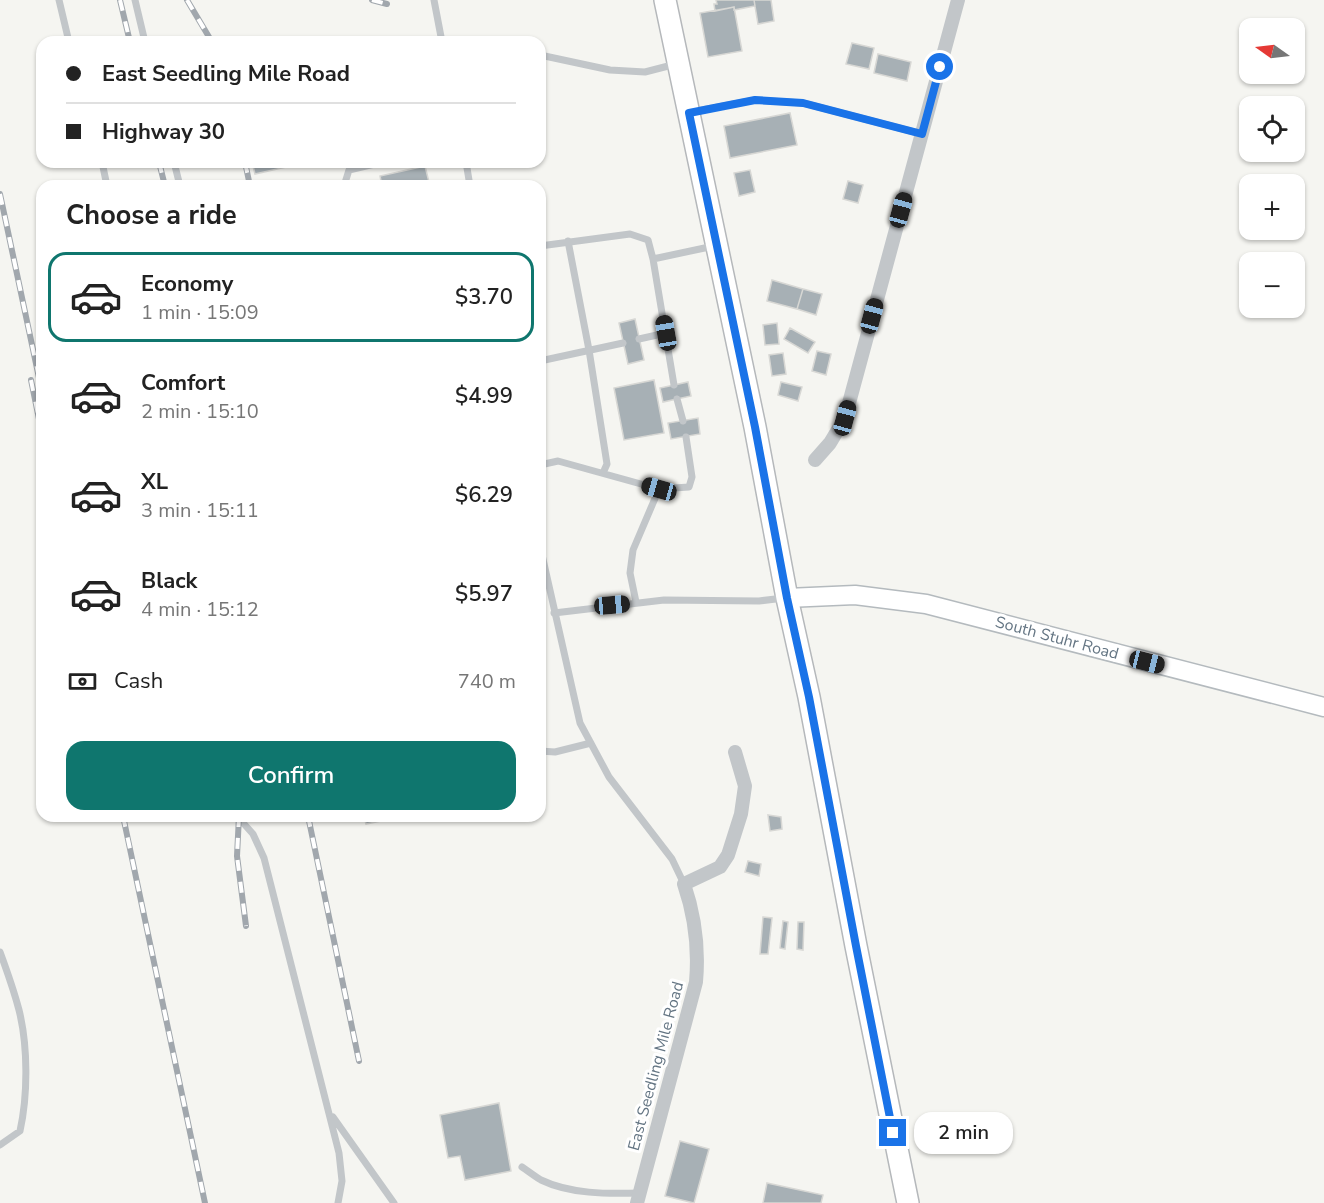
<!DOCTYPE html>
<html lang="en">
<head>
<meta charset="utf-8">
<style>
	:root { --surface:#fff; --page:#f6f6f6; --text:#222; --muted:#767676; --line:#e0e0e0; --accent:#0f766e }
	body { margin:0; font-family:"Nunito Sans",sans-serif; background:var(--page); color:var(--text); height:100vh; display:flex; flex-direction:column; font-size:22px; white-space:nowrap }
	* { box-sizing:border-box; margin:0 }
	p { font-size:20px; color:var(--muted) }
	.icon { flex:none; width:33px; height:33px; fill:none; stroke:currentColor; stroke-width:2; stroke-linecap:round; stroke-linejoin:round }
	.map { position:relative; flex:1; overflow:hidden }
	.details { position:absolute; left:36px; top:180px; width:510px; height:642px; display:flex; flex-direction:column; background:var(--surface); border-radius:18px; box-shadow:0 2px 4px #0004 }
	.details>* { flex:none }
	.guide { position:absolute; left:36px; top:36px; width:510px; height:132px; border-radius:18px; box-shadow:0 2px 4px #0004; display:grid; align-content:center; height:132px; padding:0 30px; background:var(--surface) }
	.needle { width:39px; rotate:284deg }
	.buttons { position:absolute; left:1239px; top:18px; display:grid; gap:12px }
	.buttons a { display:grid; place-items:center; width:66px; height:66px; border-radius:12px; background:var(--surface); box-shadow:0 2px 4px #0004; font-size:30px }
	.end { position:absolute; width:27px; height:27px; margin:-14px; border:8px solid #1a73e8; background:#fff; box-shadow:0 0 0 3px #fff }
	.from { border-radius:50% }
	.bubble { position:absolute; height:42px; border-radius:18px; background:var(--surface); box-shadow:0 2px 4px #0004; font-size:20px; font-weight:600; line-height:42px; text-align:center }
	.car { position:absolute; width:18px; height:36px; margin:-18px -9px; border-radius:8px; box-shadow:0 0 4px 2px #0007; background:linear-gradient(#222 24%,#8ab4d8 0 40%,#222 0 76%,#8ab4d8 0 86%,#222 0) }
	.guide b { display:flex; align-items:center; gap:21px; height:57px; font-size:22px }
	.guide b+b { border-top:2px solid var(--line) }
	.guide i { width:15px; height:15px; background:var(--text) }
	ul { padding:0; list-style:none }
	li { display:flex; align-items:center; gap:18px; height:90px; margin:0 12px 9px; padding:0 18px; border:3px solid transparent; border-radius:18px }
	li div { flex:1 }
	li b { display:block; font-size:22px }
	li em { font-style:normal; font-weight:600 }
	li.active { border-color:var(--accent) }
	li>.icon { width:54px; height:54px; stroke-width:1.5 }
	h2 { padding:0 30px; font-size:27px; line-height:72px }
	.pay { display:flex; align-items:center; gap:15px; height:66px; padding:0 30px; font-size:22px }
	.pay p { margin-inline-start:auto }
	.button { display:flex; gap:12px; margin-top:auto; padding:12px 30px }
	.button a { flex:1; height:69px; border-radius:18px; background:var(--accent); color:#fff; font-size:24px; font-weight:600; line-height:69px; text-align:center }
	.map>svg:first-child { display:block }
	.building { fill:#a7b0b5; stroke:#d7d7d4; stroke-width:1.5 }
	.lines { fill:none; stroke-linecap:round; stroke-linejoin:round }
	.secondary-casing { stroke:#b4babe; stroke-width:21 }
	.trunk-casing { stroke:#b5b8bb; stroke-width:24 }
	.service { stroke:#c2c6c9; stroke-width:7 }
	.minor { stroke:#c2c6c9; stroke-width:14 }
	.secondary { stroke:#fff; stroke-width:18 }
	.trunk { stroke:#fff; stroke-width:21 }
	.rail-casing { stroke:#a1a7ad; stroke-width:6 }
	.rail { stroke:#fff; stroke-width:4; stroke-dasharray:11; stroke-linecap:butt }
	.route { stroke:#1a73e8; stroke-width:8 }
	.labels { text-anchor:middle; dominant-baseline:central; stroke-width:6; stroke-linejoin:round; paint-order:stroke }
	.street-label { font-size:16px; fill:#647583; stroke:#fff }
</style>
</head>
<body>
<div class="map">
<svg width="1324" height="1203" viewBox="0 0 1324 1203">
	<rect width="100%" height="100%" fill="#f5f5f1"/>
	<path class="building" d="M716,0H754L755,6L734,10V7L715,11L714,4H717Z
		M754,0H771L774,21L758,24Z
		M734,7L742,51L708,57L700,13Z
		M852,43L874,48L869,69L846,64Z
		M878,54L911,62L907,81L874,73Z
		M790,113L797,145L730,158L724,126Z
		M252,162H304V163L255,174Z
		M425,166L430,186H382L380,176Z
		M750,170L755,192L739,196L734,173Z
		M848,181L863,185L858,203L843,199Z
		M772,280L803,289L797,309L767,301Z
		M803,289L822,294L816,315L797,309Z
		M635,319L644,360L628,364L619,323Z
		M777,323L779,344L765,345L763,325Z
		M790,328L815,342L808,353L784,339Z
		M817,351L831,354L826,375L812,371Z
		M783,353L786,374L772,376L769,355Z
		M654,380L664,433L624,440L614,388Z
		M688,382L691,396L663,402L660,388Z
		M781,382L802,387L798,401L778,395Z
		M698,418L700,434L671,439L668,423Z
		M768,815L781,817L782,829L770,831Z
		M364,816H405L366,824Z
		M748,861L761,864L759,876L745,872Z
		M763,917L772,918L768,954H760Z
		M783,921L788,922L785,949L780,948Z
		M798,922H804L803,950L797,949Z
		M499,1103L511,1171L465,1180L460,1156L448,1158L440,1115Z
		M680,1141L709,1149L694,1203L665,1196Z
		M767,1183L823,1195L821,1203H763Z"/>
	<g class="lines">
		<defs>
			<path id="secondary" d="M787,598L855,595L926,604L1324,707"/>
			<path id="trunk" d="M665,0L755,427L787,598L809,697L856,946L908,1203"/>
		</defs>
		<use href="#secondary" class="secondary-casing"/>
		<use href="#trunk" class="trunk-casing"/>
		<path class="service" d="M59,0L69,42
			M135,0L145,42
			M434,0L442,42
			M540,55L610,70L645,72L676,64
			M691,112L755,100L803,103L922,134
			M102,162L107,186
			M174,162L180,186
			M466,162L470,186
			M344,186L349,170L383,162
			M568,241L589,350L607,464L603,473
			M540,246L630,234L648,240L653,259L714,246
			M653,259L674,385
			M639,339L666,333
			M540,361L623,343
			M677,399L683,421
			M540,465L558,461L659,489
			M540,546L580,723L609,777L672,859L684,884
			M636,602L630,573L633,550L659,489L689,487L692,477L686,437
			M554,613L664,600L759,601L784,598
			M540,751L555,752L591,743
			M237,816L253,834L264,858L339,1153L342,1181L338,1203
			M0,952C7,971 14,991 19,1010C28,1046 28,1095 20,1131L0,1145
			M333,1117L394,1203
			M522,1167C528,1171 534,1176 541,1180C570,1194 607,1194 639,1193"/>
		<path class="minor" d="M815,460L830,443L845,418L958,0
			M637,1203L696,982C699,948 695,916 684,884L720,867L728,855L741,814L745,786L735,752"/>
		<use href="#secondary" class="secondary"/>
		<use href="#trunk" class="trunk"/>
		<defs>
			<path id="rail" d="M120,0L130,42
				M187,0L212,42
				M372,0L387,4
				M159,162L165,186
				M245,162L250,186
				M0,194L42,392
				M31,380L42,434
				M123,816L205,1203
				M239,816L237,856L246,926
				M308,816L359,1061"/>
		</defs>
		<use href="#rail" class="rail-casing"/>
		<use href="#rail" class="rail"/>
	</g>
	<g class="lines">
		<path class="route" d="M893,1133L856,946L809,697L787,598L755,427L689,113L755,100L803,103L922,134L940,67"/>
	</g>
	<g class="labels">
		<g class="street-label">
			<text transform="translate(1057 638) rotate(15)">South Stuhr Road</text>
			<text transform="translate(656 1066) rotate(-75)">East Seedling Mile Road</text>
		</g>
	</g>
</svg>
<div class="buttons">
<a><svg class="needle" viewBox="-14 -14 28 28"><path d="M0-13l5 13h-10z" fill="#e53935"/><path d="M0 13l5-13h-10z" fill="#767676"/></svg></a>
<a><svg class="icon" aria-label="locate" viewBox="0 0 24 24"><circle cx="12" cy="12" r="6"/><path d="M12 2v4M12 18v4M2 12h4M18 12h4"/></svg></a>
<a>+</a>
<a>−</a>
</div>
<i class="end from" style="left:940px;top:67px"></i>
<i class="end" style="left:893px;top:1133px"></i>
<div class="bubble" style="left:914px;top:1112px;width:99px">2 min</div>
<i class="car" style="left:901px;top:210px;rotate:15deg"></i>
<i class="car" style="left:872px;top:316px;rotate:15deg"></i>
<i class="car" style="left:666px;top:333px;rotate:350deg"></i>
<i class="car" style="left:845px;top:418px;rotate:15deg"></i>
<i class="car" style="left:659px;top:489px;rotate:286deg"></i>
<i class="car" style="left:612px;top:605px;rotate:85deg"></i>
<i class="car" style="left:1147px;top:662px;rotate:104deg"></i>
<div class="guide">
<b><i class="from"></i>East Seedling Mile Road</b>
<b><i></i>Highway 30</b>
</div>
<section class="details">
<h2>Choose a ride</h2>
<ul>
<li class="active"><svg class="icon" aria-label="car" viewBox="0 0 24 24"><path d="M5 17H2v-5l4-1 3-4h7l3 4 3 1v5h-3M9 17h6M6 11h13"/><circle cx="7" cy="17" r="2"/><circle cx="17" cy="17" r="2"/></svg><div><b>Economy</b><p>1 min · 15:09</p></div><em>$3.70</em></li>
<li><svg class="icon" aria-label="car" viewBox="0 0 24 24"><path d="M5 17H2v-5l4-1 3-4h7l3 4 3 1v5h-3M9 17h6M6 11h13"/><circle cx="7" cy="17" r="2"/><circle cx="17" cy="17" r="2"/></svg><div><b>Comfort</b><p>2 min · 15:10</p></div><em>$4.99</em></li>
<li><svg class="icon" aria-label="car" viewBox="0 0 24 24"><path d="M5 17H2v-5l4-1 3-4h7l3 4 3 1v5h-3M9 17h6M6 11h13"/><circle cx="7" cy="17" r="2"/><circle cx="17" cy="17" r="2"/></svg><div><b>XL</b><p>3 min · 15:11</p></div><em>$6.29</em></li>
<li><svg class="icon" aria-label="car" viewBox="0 0 24 24"><path d="M5 17H2v-5l4-1 3-4h7l3 4 3 1v5h-3M9 17h6M6 11h13"/><circle cx="7" cy="17" r="2"/><circle cx="17" cy="17" r="2"/></svg><div><b>Black</b><p>4 min · 15:12</p></div><em>$5.97</em></li>
</ul>
<div class="pay"><svg class="icon" aria-label="cash" viewBox="0 0 24 24"><path d="M3 7h18v10H3z"/><circle cx="12" cy="12" r="2"/></svg>Cash<p>740 m</p></div>
<div class="button"><a>Confirm</a></div>
</section>
</div>
</body>
</html>
